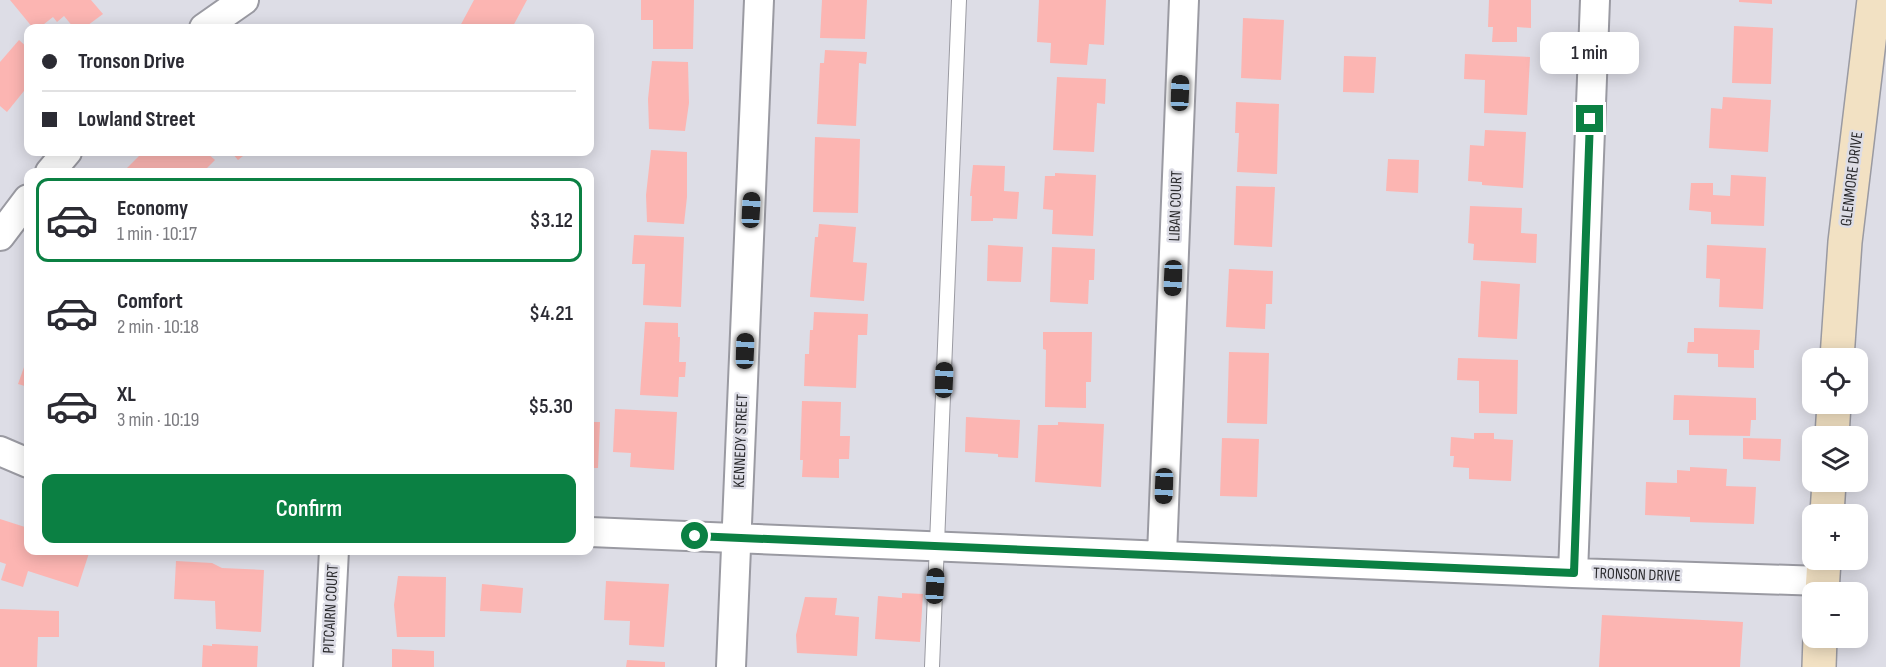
<!DOCTYPE html>
<html lang="en">
<head>
<meta charset="utf-8">
<style>
	:root { --surface:#fff; --page:#f2f2f3; --text:#2b2b33; --muted:#7c7c81; --line:#e1e1e2; --accent:#0b8043 }
	body { margin:0; font-family:"Sofia Sans Condensed",sans-serif; background:var(--page); color:var(--text); height:100vh; display:flex; flex-direction:column; font-size:22px; white-space:nowrap }
	* { box-sizing:border-box; margin:0 }
	p { font-size:20px; color:var(--muted) }
	.icon { flex:none; width:33px; height:33px; fill:none; stroke:currentColor; stroke-width:2; stroke-linecap:round; stroke-linejoin:round }
	.map { position:relative; flex:1; overflow:hidden }
	.drawer { position:absolute; left:24px; top:168px; width:570px; height:387px; display:flex; flex-direction:column; background:var(--surface); border-radius:12px; box-shadow:0 3px 15px #0003 }
	.drawer>* { flex:none }
	.hud { position:absolute; left:24px; top:24px; width:570px; height:132px; border-radius:12px; box-shadow:0 3px 15px #0003; display:grid; align-content:center; height:132px; padding:0 18px; background:var(--surface) }
	.fabs { position:absolute; left:1802px; top:348px; display:grid; gap:12px }
	.fabs a { display:grid; place-items:center; width:66px; height:66px; border-radius:12px; background:var(--surface); box-shadow:0 3px 15px #0003; font-size:30px }
	.end { position:absolute; width:27px; height:27px; margin:-14px; border:8px solid #0b8043; background:#fff; box-shadow:0 0 0 3px #fff }
	.from { border-radius:50% }
	.bubble { position:absolute; height:42px; border-radius:12px; background:var(--surface); box-shadow:0 3px 15px #0003; font-size:20px; font-weight:600; line-height:42px; text-align:center }
	.car { position:absolute; width:18px; height:36px; margin:-18px -9px; border-radius:8px; box-shadow:0 0 4px 2px #0007; background:linear-gradient(#222 24%,#8ab4d8 0 40%,#222 0 76%,#8ab4d8 0 86%,#222 0) }
	.hud b { display:flex; align-items:center; gap:21px; height:57px; font-size:22px }
	.hud b+b { border-top:2px solid var(--line) }
	.hud i { width:15px; height:15px; background:var(--text) }
	ul { padding:10px 0 0; list-style:none }
	li { display:flex; align-items:center; gap:18px; height:84px; margin:0 12px 9px; padding:0 6px; border:3px solid transparent; border-radius:12px }
	li div { flex:1 }
	li b { display:block; font-size:22px }
	li em { font-style:normal; font-weight:600 }
	li.selected { border-color:var(--accent) }
	li>.icon { width:54px; height:54px; stroke-width:1.5 }
	.button { display:flex; gap:12px; margin-top:auto; padding:12px 18px }
	.button a { flex:1; height:69px; border-radius:12px; background:var(--accent); color:#fff; font-size:24px; font-weight:600; line-height:69px; text-align:center }
	.map>svg:first-child { display:block }
	.building { fill:#fcb5b2 }
	.lines { fill:none; stroke-linecap:round; stroke-linejoin:round }
	.lane-casing { stroke:#9a9aa2; stroke-width:16 }
	.street-casing { stroke:#9a9aa2; stroke-width:32 }
	.secondary-casing { stroke:#9a9aa2; stroke-width:36 }
	.lane { stroke:#fff; stroke-width:14 }
	.street { stroke:#fff; stroke-width:28 }
	.secondary { stroke:#f2e1c3; stroke-width:33 }
	.route { stroke:#0b8043; stroke-width:8 }
	.labels { text-anchor:middle; dominant-baseline:central; stroke-width:5; stroke-linejoin:round; paint-order:stroke }
	.street-label { font-size:16px; fill:#2a2a2d; stroke:#dddde6 }
</style>
</head>
<body>
<div class="map">
<svg width="1886" height="667" viewBox="0 0 1886 667">
	<rect width="100%" height="100%" fill="#dddde6"/>
	<path class="building" d="M10,0H91L103,14L84,28H74L64,16L57,22L53,17L39,28H33Z
		M474,0H527L512,28H459Z
		M641,0H694L693,49H653V20H641Z
		M822,0H867L865,39L820,38Z
		M1039,0H1106L1104,45L1089,44L1087,65L1050,63L1051,43L1037,42Z
		M1489,0H1531V28L1517,27V42H1492L1493,27H1488Z
		M1739,0H1772V4L1739,2Z
		M1243,18L1284,20L1281,80L1241,78Z
		M1734,26L1773,28L1771,84L1732,83Z
		M19,40L28,48V86L7,112L0,106V62Z
		M825,50L867,52L866,64L859,63L856,126L817,124L820,63H824Z
		M1465,54L1530,57L1527,115L1484,113L1485,80L1464,79Z
		M1344,56L1376,57L1374,93L1343,92Z
		M652,61L688,62L689,103L685,131L649,129L648,99Z
		M1057,77L1106,79L1105,104L1097,103L1094,152L1053,150Z
		M1723,97L1771,100L1768,152L1709,148L1711,108L1722,109Z
		M1236,102L1279,104L1277,174L1237,172L1239,133H1235Z
		M1485,130L1526,132L1523,188L1482,185V182L1468,181L1470,145L1484,146Z
		M815,137L860,139L858,213L813,212Z
		M651,150L687,152V197L684,224L647,222L646,195Z
		M143,152H206L215,160L203,172H132L127,168Z
		M231,152H248L238,160Z
		M1388,159L1419,160L1418,193L1386,191Z
		M973,165L1005,166L1004,191L1019,192L1017,219L993,218V221H971L972,196H970Z
		M1055,173L1096,175L1093,236L1052,234L1053,210L1043,209L1045,176H1055Z
		M1731,175L1766,177L1764,226L1711,224V212L1689,210L1691,183H1713V195L1730,196Z
		M1236,186L1275,187L1272,247L1234,245Z
		M1470,206L1522,208L1521,233L1537,234L1536,263L1473,260L1474,244L1468,243Z
		M819,224L856,227L853,262L867,263L864,301L810,297L815,237H818Z
		M634,235L684,237L681,307L643,305L645,264H632Z
		M988,245L1023,247L1021,282L987,281Z
		M1707,245L1766,248L1763,309L1719,307L1720,279L1706,278Z
		M1052,247L1095,249L1094,280H1089L1088,304L1050,302Z
		M1229,269L1273,271L1272,304H1266L1265,329L1226,327Z
		M1481,281L1520,284L1517,339L1478,337Z
		M814,312L868,314L867,335H858L856,388L804,386L805,354H809L810,330H813Z
		M645,322L678,323V337H680L679,362H686L685,377H679L678,397L640,395Z
		M1694,328L1760,330L1759,350H1754V368L1718,367V354L1687,353L1688,342H1694Z
		M1043,332H1092L1091,382H1086V408L1045,407L1046,350L1043,349Z
		M1229,352L1269,353L1267,424L1227,423Z
		M28,356V387L18,384Z
		M1458,358L1518,360L1517,414L1479,413V381L1457,380Z
		M1674,395L1756,398V420H1751L1750,436L1689,435V420H1673Z
		M802,401L841,402L840,436H850L849,459H839V478L802,477L803,460H800Z
		M615,409L677,412L674,470L630,467L631,453L613,452Z
		M966,417L1020,420L1018,458L998,457V454L965,452Z
		M590,422H600L598,468H590Z
		M1058,422L1104,424L1101,487L1035,482L1038,425H1058Z
		M1474,433H1494V439L1513,440L1511,481L1469,479V468L1453,467L1454,456H1450L1451,437L1474,439Z
		M1222,438L1259,439L1257,497L1220,496Z
		M1743,438L1781,439L1780,461L1743,459Z
		M1690,467L1727,469L1726,486L1756,487L1754,524L1690,522V517L1645,515L1646,482L1677,483V470L1690,471Z
		M0,519L28,528V550H90L78,587L28,571L23,587L1,580L6,564L0,562Z
		M176,561L212,563L222,568L264,570L261,632L216,629L215,601L174,599Z
		M398,576L446,577L445,637H397L394,605Z
		M606,581L669,584L664,647L629,645L630,621L604,620Z
		M482,584L523,588L521,613L480,611Z
		M902,593L923,594L920,642L875,639L878,596L902,598Z
		M805,597L837,598L835,615L859,617L857,656L797,653L796,635Z
		M0,609L59,611V637H38L37,667H0Z
		M1602,615L1743,622L1740,667H1599Z
		M212,644L258,646L257,667H202L203,645L212,646Z
		M392,649L434,651V667H392Z
		M627,660L665,662V667H626Z"/>
	<g class="lines">
		<defs>
			<path id="lane" d="M932,667L959,0"/>
			<path id="street" d="M204,28L244,0
				M50,172L67,152
				M0,236L28,199
				M0,451L28,463
				M590,532L1573,573L1822,581
				M1162,555L1184,0
				M1573,573L1595,0
				M328,667L334,550
				M731,667L759,0"/>
			<path id="secondary" d="M1837,358L1845,242L1874,0
				M1832,436L1834,404
				M1827,514L1829,482
				M1822,592L1824,560
				M1819,667L1820,638"/>
		</defs>
		<use href="#lane" class="lane-casing"/>
		<use href="#street" class="street-casing"/>
		<use href="#secondary" class="secondary-casing"/>
		<use href="#lane" class="lane"/>
		<use href="#street" class="street"/>
		<use href="#secondary" class="secondary"/>
	</g>
	<g class="lines">
		<path class="route" d="M695,536L1574,573L1590,119"/>
	</g>
	<g class="labels">
		<g class="street-label">
			<text transform="translate(1852 179) rotate(-83)">GLENMORE DRIVE</text>
			<text transform="translate(1176 206) rotate(-88)">LIBAN COURT</text>
			<text transform="translate(741 441) rotate(-88)">KENNEDY STREET</text>
			<text transform="translate(1637 575) rotate(2)">TRONSON DRIVE</text>
			<text transform="translate(331 609) rotate(-87)">PITCAIRN COURT</text>
		</g>
	</g>
</svg>
<div class="fabs">
<a><svg class="icon" aria-label="locate" viewBox="0 0 24 24"><circle cx="12" cy="12" r="6"/><path d="M12 2v4M12 18v4M2 12h4M18 12h4"/></svg></a>
<a><svg class="icon" aria-label="layers" viewBox="0 0 24 24"><path d="M12 4l9 5-9 5-9-5zM3 14l9 5 9-5"/></svg></a>
<a>+</a>
<a>−</a>
</div>
<i class="end from" style="left:695px;top:536px"></i>
<i class="end" style="left:1590px;top:119px"></i>
<div class="bubble" style="left:1540px;top:32px;width:99px">1 min</div>
<i class="car" style="left:1180px;top:93px;rotate:2deg"></i>
<i class="car" style="left:751px;top:210px;rotate:3deg"></i>
<i class="car" style="left:1173px;top:278px;rotate:182deg"></i>
<i class="car" style="left:745px;top:351px;rotate:2deg"></i>
<i class="car" style="left:944px;top:380px;rotate:2deg"></i>
<i class="car" style="left:1164px;top:486px;rotate:182deg"></i>
<i class="car" style="left:935px;top:586px;rotate:3deg"></i>
<div class="hud">
<b><i class="from"></i>Tronson Drive</b>
<b><i></i>Lowland Street</b>
</div>
<section class="drawer">
<ul>
<li class="selected"><svg class="icon" aria-label="car" viewBox="0 0 24 24"><path d="M5 17H2v-5l4-1 3-4h7l3 4 3 1v5h-3M9 17h6M6 11h13"/><circle cx="7" cy="17" r="2"/><circle cx="17" cy="17" r="2"/></svg><div><b>Economy</b><p>1 min · 10:17</p></div><em>$3.12</em></li>
<li><svg class="icon" aria-label="car" viewBox="0 0 24 24"><path d="M5 17H2v-5l4-1 3-4h7l3 4 3 1v5h-3M9 17h6M6 11h13"/><circle cx="7" cy="17" r="2"/><circle cx="17" cy="17" r="2"/></svg><div><b>Comfort</b><p>2 min · 10:18</p></div><em>$4.21</em></li>
<li><svg class="icon" aria-label="car" viewBox="0 0 24 24"><path d="M5 17H2v-5l4-1 3-4h7l3 4 3 1v5h-3M9 17h6M6 11h13"/><circle cx="7" cy="17" r="2"/><circle cx="17" cy="17" r="2"/></svg><div><b>XL</b><p>3 min · 10:19</p></div><em>$5.30</em></li>
</ul>
<div class="button"><a>Confirm</a></div>
</section>
</div>
</body>
</html>
